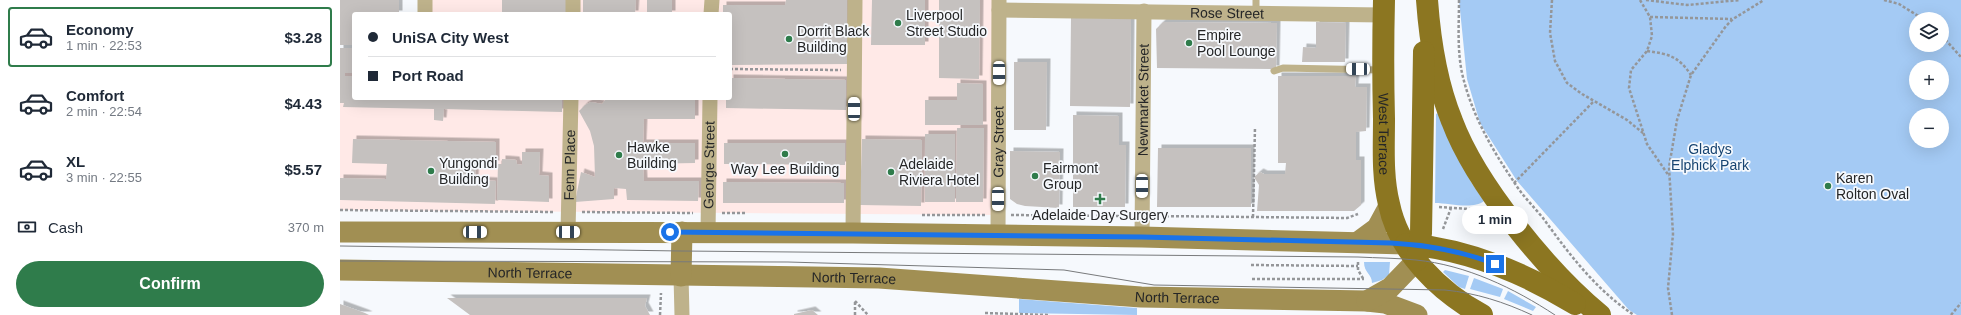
<!DOCTYPE html>
<html lang="en">
<head>
<meta charset="utf-8">
<style>
	:root { --surface:#fff; --page:#f2f2f3; --text:#1f2937; --muted:#747a83; --line:#e0e1e3; --accent:#2f7c4b }
	body { margin:0; font-family:Helvetica,sans-serif; background:var(--page); color:var(--text); height:100vh; display:flex; flex-direction:column; font-size:15px; white-space:nowrap }
	* { box-sizing:border-box; margin:0 }
	p { font-size:13px; color:var(--muted) }
	.icon { flex:none; width:22px; height:22px; fill:none; stroke:currentColor; stroke-width:2; stroke-linecap:round; stroke-linejoin:round }
	.map { position:relative; flex:1; overflow:hidden }
	.sheet { display:flex; flex-direction:column; background:var(--surface); width:340px }
	.sheet>* { flex:none }
	.top-card { position:absolute; left:12px; top:12px; width:380px; height:88px; border-radius:4px; box-shadow:0 4px 16px #0002; display:grid; align-content:center; height:88px; padding:0 16px; background:var(--surface) }
	.controls { position:absolute; left:1569px; top:12px; display:grid; gap:8px }
	.controls a { display:grid; place-items:center; width:40px; height:40px; border-radius:50%; background:var(--surface); box-shadow:0 4px 16px #0002; font-size:20px }
	.end { position:absolute; width:18px; height:18px; margin:-9px; border:5px solid #1a73e8; background:#fff; box-shadow:0 0 0 2px #fff }
	.from { border-radius:50% }
	.bubble { position:absolute; height:28px; border-radius:14px; background:var(--surface); box-shadow:0 4px 16px #0002; font-size:13px; font-weight:700; line-height:28px; text-align:center }
	.car { position:absolute; width:12px; height:24px; margin:-12px -6px; border-radius:5px; box-shadow:0 0 3px 1px #0007; background:linear-gradient(#fff 24%,#345 0 40%,#fff 0 76%,#345 0 86%,#fff 0) }
	.top-card b { display:flex; align-items:center; gap:14px; height:38px; font-size:15px }
	.top-card b+b { border-top:1px solid var(--line) }
	.top-card i { width:10px; height:10px; background:var(--text) }
	ul { padding:7px 0 0; list-style:none }
	li { display:flex; align-items:center; gap:12px; height:60px; margin:0 8px 6px; padding:0 8px; border:2px solid transparent; border-radius:4px }
	li div { flex:1 }
	li b { display:block; font-size:15px }
	li em { font-style:normal; font-weight:700 }
	li.on { border-color:var(--accent) }
	li>.icon { width:36px; height:36px; stroke-width:1.5 }
	.pay { display:flex; align-items:center; gap:10px; height:44px; padding:0 16px; font-size:15px }
	.pay p { margin-inline-start:auto }
	.action { display:flex; gap:8px; margin-top:auto; padding:8px 16px }
	.action a { flex:1; height:46px; border-radius:24px; background:var(--accent); color:#fff; font-size:16px; font-weight:700; line-height:46px; text-align:center }
	main { display:flex; flex:1; min-height:0 }
	.map>svg:first-child { display:block }
	.education { fill:#ffe9e7 }
	.green { fill:#a4caf4; fill-rule:evenodd }
	.building { fill:#c5c1bf; filter:url(#shadow) }
	.lines { fill:none; stroke-linecap:round; stroke-linejoin:round }
	.path { stroke:#949699; stroke-width:2.5; stroke-dasharray:3 2; stroke-linecap:butt }
	.lane { stroke:#beb28b; stroke-width:7 }
	.street { stroke:#beb28b; stroke-width:15 }
	.secondary { stroke:#a18f53; stroke-width:21 }
	.primary { stroke:#8c7621; stroke-width:22 }
	.tram { stroke:#787a7c; stroke-width:1 }
	.route { stroke:#1a73e8; stroke-width:5 }
	.poi-dot { fill:#2f7c4b; stroke:#f6f9fd; stroke-width:1.5 }
	.labels { text-anchor:middle; dominant-baseline:central; stroke-width:3.5; stroke-linejoin:round; paint-order:stroke }
	.street-label { font-size:14px; fill:#252627; stroke:#f6f9fd }
	.poi-label { font-size:14px; fill:#252627; stroke:#f6f9fd; text-anchor:start }
	.park-label { font-size:14px; fill:#174471; stroke:#f6f9fd }
</style>
</head>
<body>
<main>
<section class="sheet">
<ul>
<li class="on"><svg class="icon" aria-label="car" viewBox="0 0 24 24"><path d="M5 17H2v-5l4-1 3-4h7l3 4 3 1v5h-3M9 17h6M6 11h13"/><circle cx="7" cy="17" r="2"/><circle cx="17" cy="17" r="2"/></svg><div><b>Economy</b><p>1 min · 22:53</p></div><em>$3.28</em></li>
<li><svg class="icon" aria-label="car" viewBox="0 0 24 24"><path d="M5 17H2v-5l4-1 3-4h7l3 4 3 1v5h-3M9 17h6M6 11h13"/><circle cx="7" cy="17" r="2"/><circle cx="17" cy="17" r="2"/></svg><div><b>Comfort</b><p>2 min · 22:54</p></div><em>$4.43</em></li>
<li><svg class="icon" aria-label="car" viewBox="0 0 24 24"><path d="M5 17H2v-5l4-1 3-4h7l3 4 3 1v5h-3M9 17h6M6 11h13"/><circle cx="7" cy="17" r="2"/><circle cx="17" cy="17" r="2"/></svg><div><b>XL</b><p>3 min · 22:55</p></div><em>$5.57</em></li>
</ul>
<div class="pay"><svg class="icon" aria-label="cash" viewBox="0 0 24 24"><path d="M3 7h18v10H3z"/><circle cx="12" cy="12" r="2"/></svg>Cash<p>370 m</p></div>
<div class="action"><a>Confirm</a></div>
</section>
<div class="map">
<svg width="1621" height="315" viewBox="0 0 1621 315">
	<defs>
		<filter id="shadow"><feDropShadow dx="3.5" dy="-3.5" stdDeviation="0" flood-color="#0004"/></filter>
	</defs>
	<rect width="100%" height="100%" fill="#f6f9fd"/>
	<path class="education" d="M85,0H659L658,215L0,210V103H4L5,73H14V98H390V14H85Z"/>
	<path class="green" d="M1119,0H1621V315H1297L1289,310L1177,181L1140,123L1127,79ZM1576,19H1602V45H1576ZM1576,67H1602V93H1576ZM1576,115H1602V141H1576Z
		M1098,113L1131,182L1144,201C1133,210 1109,203 1095,203L1096,114Z
		M1024,262H1050L1049,275L1042,280L1032,283C1032,274 1024,273 1024,262Z
		M1105,270L1129,276L1125,289L1119,287L1103,272Z
		M1134,278L1163,289L1160,297L1130,289Z
		M1168,291L1196,307L1193,311L1164,299Z
		M679,299L797,308V315L679,313Z"/>
	<path class="building" d="M0,0H59V14H14V45H0Z
		M162,0H227V14H162Z
		M243,0H296L295,14H243Z
		M307,0H332V14H307Z
		M446,0H507V64L390,65V14H383V5H445Z
		M532,0H585V45H531Z
		M599,0H640L639,79L599,78Z
		M731,18L791,19L790,107L730,106Z
		M823,22L937,23L936,69L817,68L816,29Z
		M976,22L1006,23L1005,62H962L963,47L976,48Z
		M0,48H14V73H5V76H14V98H222V112L104,109L103,121L94,120V109L3,107L4,103H0Z
		M674,62H707L706,130H674Z
		M938,76H1016L1015,87H1027L1026,131L1016,132V160H1021V205L1014,211H917L919,185L914,177L920,172L924,174H945L946,163H938Z
		M390,78L506,80V110L386,108V98H390Z
		M617,83L643,84V125H585V100H617Z
		M267,98H355V119H304L303,143H355V163L303,164L304,181H359L358,201L287,200L286,189L274,188V199L235,202L241,172L255,177L254,146L250,131L239,111L245,105L251,102L262,104Z
		M733,115L779,116V145H786L785,207H733Z
		M617,128H644L643,202H616Z
		M585,134H615V202H585Z
		M13,139L156,142V164L136,163L135,180L156,181L155,204L0,200V178L46,179L47,164L12,163Z
		M522,139L582,140L581,206L520,205Z
		M384,143H505V165L384,164Z
		M818,148H911V207H817Z
		M670,151L720,152L719,208L685,206L677,204L670,199Z
		M182,152H200L199,175L209,176V202L157,200L158,164H162V159L176,160L177,164L182,165Z
		M383,182L504,183V203H383Z
		M107,298H307L305,306L310,315H130Z
		M0,304L25,313L29,315H0Z
		M472,310L478,315H454V314Z"/>
	<g class="lines">
		<path class="path" d="M1119,0C1119,24 1117,49 1122,73C1131,113 1151,148 1174,182C1182,195 1193,206 1203,218C1229,254 1256,290 1294,315
			M1212,0L1210,33L1215,61L1227,83L1242,94L1287,120L1303,133
			M1300,0L1310,17L1312,36L1307,51L1291,70L1289,88L1307,144L1329,176
			M1306,0L1347,5L1400,0
			M1544,0L1559,4L1583,19
			M1310,17L1392,19
			M1602,36L1621,57
			M1307,51C1329,54 1338,56 1351,75
			M390,69L501,70
			M1174,183L1254,101
			M1099,207L1129,209L1139,208
			M0,210L215,212
			M242,212L353,213
			M382,213H407
			M582,215H645
			M671,215L788,216
			M816,216L1007,218L1018,214
			M913,217L915,127
			M1103,229L1111,208
			M1018,262V270L1024,280
			M911,265L1018,266
			M912,279H1024
			M515,301L528,315
			M645,313L710,315
			M320,315L321,293
			M515,315V302
			M1332,315L1328,288L1333,234L1329,167L1337,120L1351,75L1386,26L1393,19L1424,0
			M1611,315L1621,303"/>
		<path class="lane" d="M916,13V0
			M934,71L943,68L1041,70"/>
		<g class="street">
			<path id="s1" d="M659,10L1043,15"/>
			<path d="M85,14V0"/>
			<path d="M233,14V0"/>
			<path d="M371,14L372,0"/>
			<path id="s2" d="M228,232L231,98"/>
			<path id="s3" d="M368,232L370,98"/>
			<path d="M513,233L515,0"/>
			<path id="s4" d="M658,235L659,0"/>
			<path id="s5" d="M802,237L804,11"/>
			<path d="M341,276L342,315"/>
		</g>
		<g class="secondary">
			<path d="M0,232L513,233L802,237L1066,244"/>
			<path d="M1018,242L1037,228L1049,206"/>
			<path id="s6" d="M0,270L539,278L801,297L1027,301L1045,303L1077,315"/>
			<path d="M341,276L342,232"/>
			<path d="M1027,301L1050,288L1077,260"/>
		</g>
		<g class="primary">
			<path id="s7" d="M1044,0C1043,40 1043,79 1044,119C1044,147 1042,176 1049,204C1059,253 1100,292 1142,315"/>
			<path d="M1087,0C1090,42 1096,82 1112,121C1136,185 1208,272 1260,315"/>
			<path d="M1066,244C1127,249 1183,272 1235,304"/>
			<path d="M1077,260L1081,233L1084,52"/>
		</g>
		<path class="tram" d="M0,246L341,251L1018,257C1037,258 1057,258 1076,260C1126,265 1174,288 1215,315
			M0,261L448,262L724,270L814,285L1105,290C1136,293 1164,302 1192,315"/>
	</g>
	<g class="lines">
		<path class="route" d="M330,232L802,237L1051,243C1086,245 1122,251 1155,264"/>
	</g>
	<g class="poi-dot">
		<circle cx="558" cy="23" r="4"/>
		<circle cx="449" cy="39" r="4"/>
		<circle cx="849" cy="43" r="4"/>
		<circle cx="445" cy="154" r="4"/>
		<circle cx="279" cy="155" r="4"/>
		<circle cx="91" cy="171" r="4"/>
		<circle cx="551" cy="172" r="4"/>
		<circle cx="695" cy="176" r="4"/>
		<circle cx="1488" cy="186" r="4"/>
		<path d="M758 193h4v4h4v4h-4v4h-4v-4h-4v-4h4z"/>
	</g>
	<g class="labels">
		<g class="street-label">
			<text stroke="none"><textPath href="#s1" startOffset="228">Rose Street</textPath></text>
			<text stroke="none"><textPath href="#s5" startOffset="137">Newmarket Street</textPath></text>
			<text stroke="none"><textPath href="#s7" startOffset="134">West Terrace</textPath></text>
			<text stroke="none"><textPath href="#s4" startOffset="93">Gray Street</textPath></text>
			<text stroke="none"><textPath href="#s2" startOffset="67">Fenn Place</textPath></text>
			<text stroke="none"><textPath href="#s3" startOffset="67">George Street</textPath></text>
			<text stroke="none"><textPath href="#s6" startOffset="190">North Terrace</textPath></text>
			<text stroke="none"><textPath href="#s6" startOffset="514">North Terrace</textPath></text>
			<text stroke="none"><textPath href="#s6" startOffset="838">North Terrace</textPath></text>
		</g>
		<g class="poi-label">
			<text x="566" y="15">Liverpool<tspan x="566" dy="16">Street Studio</tspan></text>
			<text x="457" y="31">Dorrit Black<tspan x="457" dy="16">Building</tspan></text>
			<text x="857" y="35">Empire<tspan x="857" dy="16">Pool Lounge</tspan></text>
			<text x="287" y="147">Hawke<tspan x="287" dy="16">Building</tspan></text>
			<text x="99" y="163">Yungondi<tspan x="99" dy="16">Building</tspan></text>
			<text x="559" y="164">Adelaide<tspan x="559" dy="16">Riviera Hotel</tspan></text>
			<text x="703" y="168">Fairmont<tspan x="703" dy="16">Group</tspan></text>
			<text x="445" y="169" text-anchor="middle">Way Lee Building</text>
			<text x="1496" y="178">Karen<tspan x="1496" dy="16">Rolton Oval</tspan></text>
			<text x="760" y="215" text-anchor="middle">Adelaide Day Surgery</text>
		</g>
		<g class="park-label">
			<text x="1370" y="149">Gladys<tspan x="1370" dy="16">Elphick Park</tspan></text>
		</g>
	</g>
</svg>
<div class="controls">
<a><svg class="icon" aria-label="layers" viewBox="0 0 24 24"><path d="M12 4l9 5-9 5-9-5zM3 14l9 5 9-5"/></svg></a>
<a>+</a>
<a>−</a>
</div>
<i class="end from" style="left:330px;top:232px"></i>
<i class="end" style="left:1155px;top:264px"></i>
<div class="bubble" style="left:1122px;top:206px;width:66px">1 min</div>
<i class="car" style="left:1018px;top:69px;rotate:271deg"></i>
<i class="car" style="left:659px;top:73px;rotate:180deg"></i>
<i class="car" style="left:514px;top:109px;rotate:0deg"></i>
<i class="car" style="left:802px;top:186px;rotate:180deg"></i>
<i class="car" style="left:658px;top:199px;rotate:180deg"></i>
<i class="car" style="left:135px;top:232px;rotate:90deg"></i>
<i class="car" style="left:228px;top:232px;rotate:90deg"></i>
<div class="top-card">
<b><i class="from"></i>UniSA City West</b>
<b><i></i>Port Road</b>
</div>
</div>
</main>
</body>
</html>
